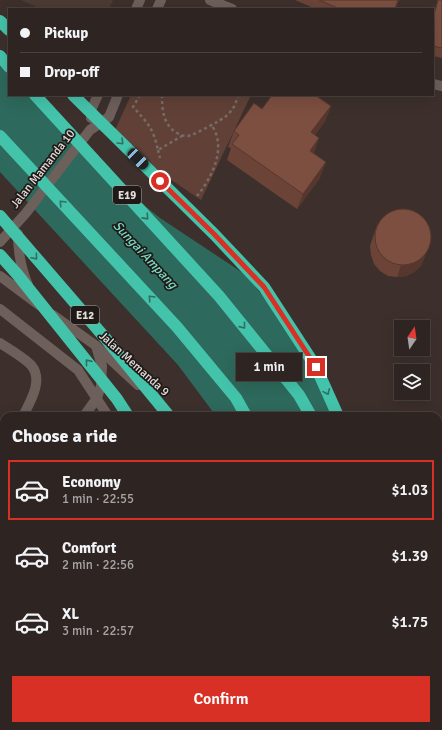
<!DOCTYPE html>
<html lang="en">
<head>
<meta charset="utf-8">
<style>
	:root { --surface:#2e2421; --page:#362c2a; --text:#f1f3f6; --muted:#a7a4a5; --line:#49413f; --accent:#d93025 }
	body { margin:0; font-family:Signika,sans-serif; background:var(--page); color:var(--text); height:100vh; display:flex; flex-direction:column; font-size:15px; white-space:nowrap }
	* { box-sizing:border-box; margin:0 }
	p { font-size:13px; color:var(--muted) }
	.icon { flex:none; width:22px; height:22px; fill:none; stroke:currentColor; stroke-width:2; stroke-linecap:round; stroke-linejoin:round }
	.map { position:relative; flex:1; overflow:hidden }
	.drawer { position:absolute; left:0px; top:412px; width:442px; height:318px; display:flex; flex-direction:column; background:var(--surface); border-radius:12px 12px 0 0; box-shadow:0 4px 16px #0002,0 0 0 1px var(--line) }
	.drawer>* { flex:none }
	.guide { position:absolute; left:8px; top:8px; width:426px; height:88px; border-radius:0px; box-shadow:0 4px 16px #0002,0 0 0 1px var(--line); display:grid; align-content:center; height:88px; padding:0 12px; background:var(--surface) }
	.needle { width:26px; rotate:13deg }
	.buttons { position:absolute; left:394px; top:320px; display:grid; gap:8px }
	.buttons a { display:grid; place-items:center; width:36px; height:36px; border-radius:0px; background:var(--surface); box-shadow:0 4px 16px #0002,0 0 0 1px var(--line); font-size:20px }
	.end { position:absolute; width:18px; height:18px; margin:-9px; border:5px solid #d93025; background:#fff; box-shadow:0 0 0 2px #fff }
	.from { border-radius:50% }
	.bubble { position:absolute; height:28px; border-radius:0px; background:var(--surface); box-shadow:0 4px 16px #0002,0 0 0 1px var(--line); font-size:13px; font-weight:600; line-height:28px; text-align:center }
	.car { position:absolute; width:12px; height:24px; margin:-12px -6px; border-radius:5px; box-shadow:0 0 3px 1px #0007; background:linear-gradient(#222 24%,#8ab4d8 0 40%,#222 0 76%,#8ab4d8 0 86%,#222 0) }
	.guide b { display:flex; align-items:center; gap:14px; height:38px; font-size:15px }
	.guide b+b { border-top:1px solid var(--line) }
	.guide i { width:10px; height:10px; background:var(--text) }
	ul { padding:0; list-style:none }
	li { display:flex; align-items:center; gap:12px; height:60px; margin:0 8px 6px; padding:0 4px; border:2px solid transparent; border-radius:0px }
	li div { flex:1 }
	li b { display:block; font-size:15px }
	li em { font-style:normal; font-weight:600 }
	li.current { border-color:var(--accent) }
	li>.icon { width:36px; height:36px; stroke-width:1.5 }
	h2 { padding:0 12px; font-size:18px; line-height:48px }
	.action { display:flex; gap:8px; margin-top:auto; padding:8px 12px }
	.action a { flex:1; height:46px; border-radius:0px; background:var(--accent); color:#fff; font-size:16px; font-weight:600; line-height:46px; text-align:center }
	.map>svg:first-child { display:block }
	.built { fill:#4c3a34 }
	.green { fill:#614137 }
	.water { fill:#2d695c }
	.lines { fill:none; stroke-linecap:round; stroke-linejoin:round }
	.stream { stroke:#2d695c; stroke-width:6 }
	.path { stroke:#766b67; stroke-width:2.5; stroke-dasharray:3 3; stroke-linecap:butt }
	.minor { stroke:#6d5f5a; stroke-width:10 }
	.highway { stroke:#44c3ab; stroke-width:12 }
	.wall { fill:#6b4437 }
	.shaded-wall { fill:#57372d }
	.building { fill:#7c4f40; stroke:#57372d }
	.oneway { stroke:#326e62 }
	.route { stroke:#d93025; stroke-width:5 }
	.labels { text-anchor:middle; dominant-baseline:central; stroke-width:3.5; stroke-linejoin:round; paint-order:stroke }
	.shield { fill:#1f1a18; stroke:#aaa2a0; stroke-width:1 }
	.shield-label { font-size:11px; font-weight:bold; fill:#e5ddda }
	.street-label { font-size:12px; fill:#e5ddda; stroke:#1f1a18 }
	.water-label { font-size:13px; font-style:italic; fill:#79d8c3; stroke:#1f1a18 }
</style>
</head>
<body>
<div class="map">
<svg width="442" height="730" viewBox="0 0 442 730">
	<rect width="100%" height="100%" fill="#3d302c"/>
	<path class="built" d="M21,0H113L109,9H41Z"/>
	<path class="green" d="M131,95H251L201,200L111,139Z
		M4,543V726H224V730H0V548Z"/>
	<path class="water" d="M0,66L9,75V95H28L98,168L160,218L246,275L281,319L341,416H216L178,365L0,172Z
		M333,726H414L415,730H333Z"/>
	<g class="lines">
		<path class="stream" d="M438,570L442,571"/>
		<path class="path" d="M140,95L133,107C148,123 153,128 158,150L182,136
			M162,95C162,109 163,125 177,133C181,135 183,136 188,136C195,134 202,130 208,127C224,118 234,114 238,95
			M158,150L160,158
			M197,196C210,180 222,157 217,137C216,132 213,128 212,125"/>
		<path class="minor" d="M210,0L232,9
			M136,9L140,0
			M157,9L161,0
			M433,84L442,86
			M91,118V110L98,95
			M18,234C18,251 21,269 28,285
			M0,242L26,213L90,130L109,117L118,95
			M0,276L39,305
			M0,309L78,370L108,416
			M53,315L95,345L138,385
			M0,343C8,348 26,359 31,365C44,380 30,402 23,416
			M84,416L97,398L101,386L102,366L96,346
			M0,465L4,457
			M0,529L4,524
			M0,577L4,572
			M233,726V730
			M325,730V726"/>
		<path class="highway" d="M0,21L9,30
			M0,56L9,67
			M35,95L219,296L299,395L311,416
			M73,95L214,234L264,287L316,367L338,416
			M0,136L177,327L236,398L246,416
			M0,216L106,339L169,416
			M0,255L17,274L117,399L128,416
			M438,516L440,493L442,485
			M438,607L442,633
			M253,726L254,730
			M297,726L298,730
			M359,726L360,730
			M424,726V730"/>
	</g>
	<path class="wall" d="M295,0H399L395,9H316Z
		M438,0H442V58L433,56V16Z
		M331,106L325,121L315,135L314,154L320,178L297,209L227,160L231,148L228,147L234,131L262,109Z
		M377,225L429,245L421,266L414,272L406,276L397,277L388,276L380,271L374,264L371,255L370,246Z"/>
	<path class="shaded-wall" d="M331,106L325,121L306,148L311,132Z
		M319,138L314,154L310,151Z
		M326,162L320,178L297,209L303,194Z
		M429,245L421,266L414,272L406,276L397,277L401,265Z"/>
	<path class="building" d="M319,0H398L395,9H340Z
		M438,0H442V48L433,46V19Z
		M272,95H315L331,106L311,132L319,138L310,151L326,162L303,194L232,144L239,135L234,131L254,103L262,109Z
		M375 237a28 28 0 1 1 56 0a28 28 0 1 1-56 0Z
		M4,645V726H213V730H0V647Z"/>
	<defs><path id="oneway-chevron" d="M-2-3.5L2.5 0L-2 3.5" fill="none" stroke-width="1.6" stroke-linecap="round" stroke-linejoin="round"/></defs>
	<g class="oneway">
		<use href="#oneway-chevron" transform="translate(121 142) rotate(45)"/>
		<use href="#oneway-chevron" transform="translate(62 203) rotate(-133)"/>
		<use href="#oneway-chevron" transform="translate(146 217) rotate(48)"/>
		<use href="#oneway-chevron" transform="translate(35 257) rotate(49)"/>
		<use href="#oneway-chevron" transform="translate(151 298) rotate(-133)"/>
		<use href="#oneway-chevron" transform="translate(243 326) rotate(51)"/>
		<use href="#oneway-chevron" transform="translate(88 362) rotate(-129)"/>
		<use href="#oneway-chevron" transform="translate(327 392) rotate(66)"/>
	</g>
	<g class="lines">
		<path class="route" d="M160,181L214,234L264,287L316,367"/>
	</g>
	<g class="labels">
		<g class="shield">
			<rect x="113" y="186" width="28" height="18" rx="3"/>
			<rect x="71" y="306" width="28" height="18" rx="3"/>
		</g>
		<g class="shield-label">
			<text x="127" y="195">E19</text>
			<text x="85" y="315">E12</text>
		</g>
		<g class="street-label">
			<text transform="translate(43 169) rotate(-52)">Jalan Mamanda 10</text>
			<text transform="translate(134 364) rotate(42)">Jalan Memanda 9</text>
		</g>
		<g class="water-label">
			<text transform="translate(145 255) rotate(47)">Sungai Ampang</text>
		</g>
	</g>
</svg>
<div class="buttons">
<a><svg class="needle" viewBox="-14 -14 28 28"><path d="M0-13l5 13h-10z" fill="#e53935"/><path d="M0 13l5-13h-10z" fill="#a7a4a5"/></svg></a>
<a><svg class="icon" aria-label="layers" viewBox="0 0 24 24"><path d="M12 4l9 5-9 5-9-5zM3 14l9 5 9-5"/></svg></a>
</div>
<i class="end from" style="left:160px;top:181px"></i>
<i class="end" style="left:316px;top:367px"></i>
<div class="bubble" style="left:236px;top:353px;width:66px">1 min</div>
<i class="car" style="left:138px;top:159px;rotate:135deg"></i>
<div class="guide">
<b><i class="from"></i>Pickup</b>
<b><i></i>Drop-off</b>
</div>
<section class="drawer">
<h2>Choose a ride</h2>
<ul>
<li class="current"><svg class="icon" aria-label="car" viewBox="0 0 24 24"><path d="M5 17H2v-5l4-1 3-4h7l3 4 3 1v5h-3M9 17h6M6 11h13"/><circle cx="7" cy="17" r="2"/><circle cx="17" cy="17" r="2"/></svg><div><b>Economy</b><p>1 min · 22:55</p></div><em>$1.03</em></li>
<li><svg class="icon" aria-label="car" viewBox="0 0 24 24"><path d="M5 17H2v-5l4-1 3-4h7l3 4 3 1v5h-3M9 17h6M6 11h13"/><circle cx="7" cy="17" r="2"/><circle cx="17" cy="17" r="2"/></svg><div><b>Comfort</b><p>2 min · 22:56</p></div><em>$1.39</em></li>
<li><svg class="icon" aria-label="car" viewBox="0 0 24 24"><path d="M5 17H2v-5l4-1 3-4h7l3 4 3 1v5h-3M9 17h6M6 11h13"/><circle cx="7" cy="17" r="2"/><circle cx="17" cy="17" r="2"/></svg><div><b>XL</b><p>3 min · 22:57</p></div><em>$1.75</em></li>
</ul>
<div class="action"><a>Confirm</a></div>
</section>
</div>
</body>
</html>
